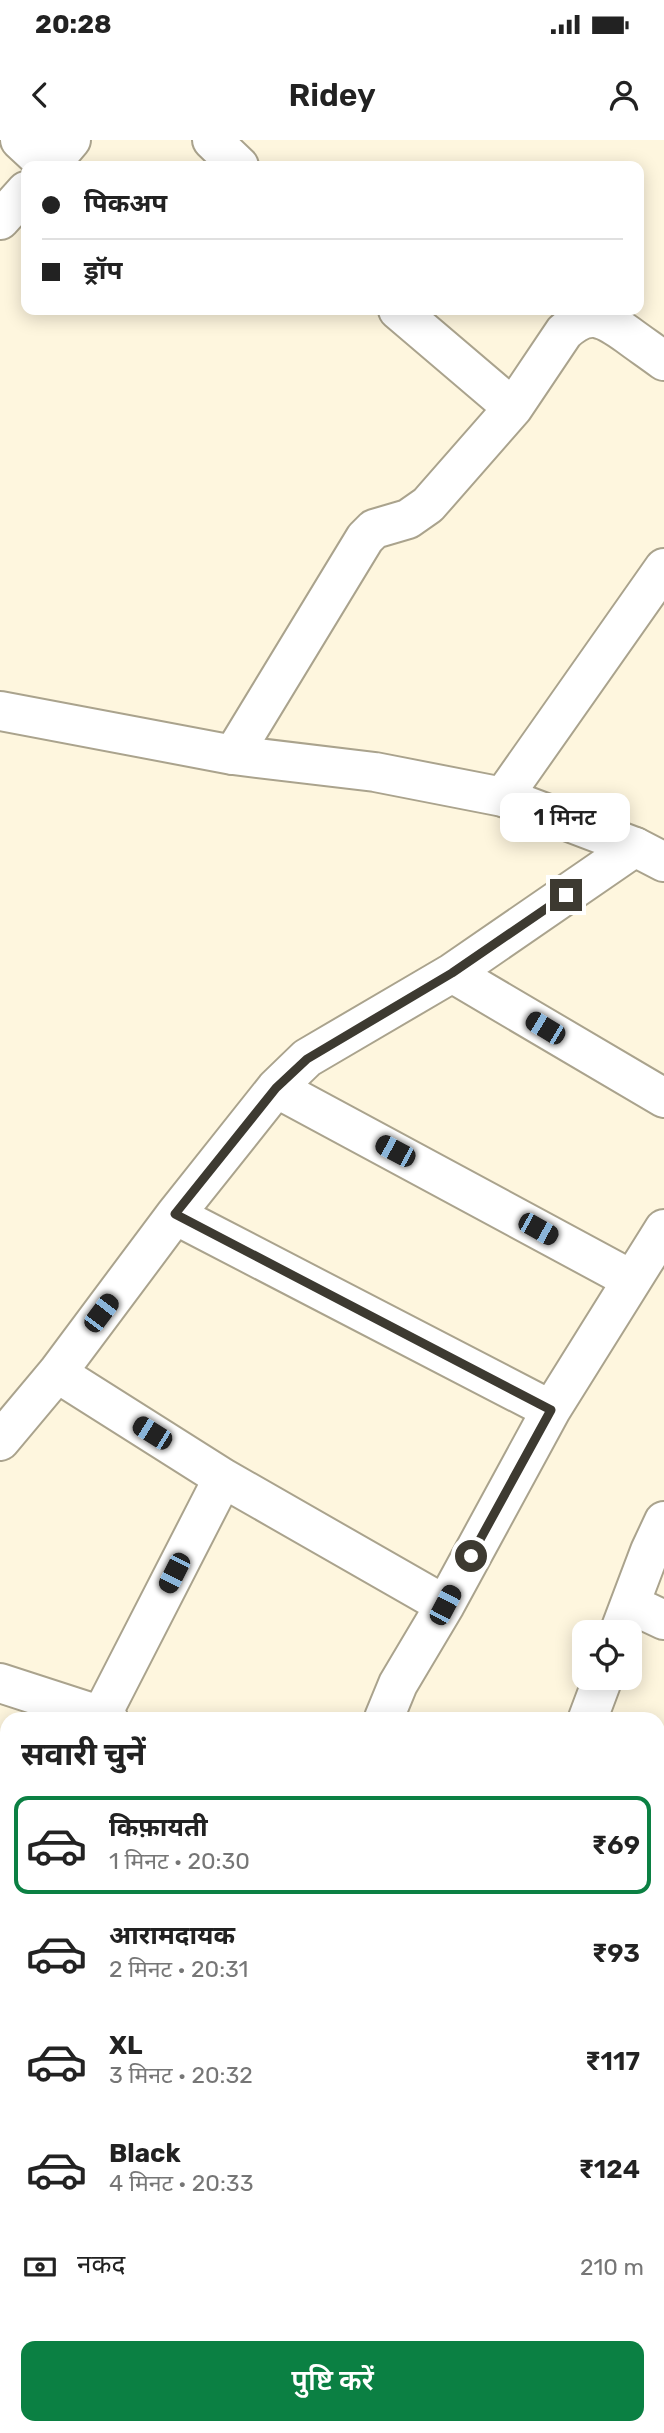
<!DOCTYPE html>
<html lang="hi">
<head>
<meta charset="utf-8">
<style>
	:root { --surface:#fff; --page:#f2f2f2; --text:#222; --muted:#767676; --line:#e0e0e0; --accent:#0b8043 }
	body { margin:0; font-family:Rubik,"Noto Sans Devanagari",sans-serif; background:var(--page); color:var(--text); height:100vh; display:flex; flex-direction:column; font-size:26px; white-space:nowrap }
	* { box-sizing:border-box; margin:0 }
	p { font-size:23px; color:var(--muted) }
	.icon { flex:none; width:38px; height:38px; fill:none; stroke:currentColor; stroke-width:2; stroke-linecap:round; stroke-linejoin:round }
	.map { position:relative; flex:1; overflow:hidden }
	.drawer { position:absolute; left:0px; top:1572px; width:665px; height:723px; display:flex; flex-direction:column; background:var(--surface); border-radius:21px 21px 0 0; box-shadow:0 4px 18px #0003 }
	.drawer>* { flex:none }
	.banner { position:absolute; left:21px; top:21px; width:623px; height:154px; border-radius:14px; box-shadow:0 4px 18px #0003; display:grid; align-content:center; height:154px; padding:0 21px; background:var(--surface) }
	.fabs { position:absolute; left:572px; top:1480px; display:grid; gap:14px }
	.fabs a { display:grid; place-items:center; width:70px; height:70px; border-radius:14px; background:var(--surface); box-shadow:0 4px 18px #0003; font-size:35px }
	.end { position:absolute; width:32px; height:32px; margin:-16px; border:9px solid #3d3a31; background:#fff; box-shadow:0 0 0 4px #fff }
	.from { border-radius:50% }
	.bubble { position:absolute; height:49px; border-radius:14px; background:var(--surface); box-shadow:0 4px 18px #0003; font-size:23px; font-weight:600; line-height:49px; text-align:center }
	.car { position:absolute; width:21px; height:42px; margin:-21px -10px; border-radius:9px; box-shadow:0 0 5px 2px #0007; background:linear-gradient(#222 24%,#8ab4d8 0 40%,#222 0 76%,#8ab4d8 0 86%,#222 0) }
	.banner b { display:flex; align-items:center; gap:24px; height:66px; font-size:26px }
	.banner b+b { border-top:2px solid var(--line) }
	.banner i { width:18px; height:18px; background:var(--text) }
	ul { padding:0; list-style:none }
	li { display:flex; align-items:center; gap:21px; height:98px; margin:0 14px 10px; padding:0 7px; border:4px solid transparent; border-radius:14px }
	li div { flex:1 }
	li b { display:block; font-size:26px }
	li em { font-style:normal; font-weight:600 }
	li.current { border-color:var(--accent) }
	li>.icon { width:63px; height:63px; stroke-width:1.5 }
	h2 { padding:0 21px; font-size:32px; line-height:84px }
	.pay { display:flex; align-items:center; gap:18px; height:77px; padding:0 21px; font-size:26px }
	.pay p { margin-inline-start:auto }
	.action { display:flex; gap:14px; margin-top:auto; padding:14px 21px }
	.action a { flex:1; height:80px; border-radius:14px; background:var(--accent); color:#fff; font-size:28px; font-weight:600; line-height:80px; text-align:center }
	.status { display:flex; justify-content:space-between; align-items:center; height:49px; padding:0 35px; background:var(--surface); direction:ltr }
	.status svg { height:19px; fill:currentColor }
	header { display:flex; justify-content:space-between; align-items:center; height:91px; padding:0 21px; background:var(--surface); font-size:32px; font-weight:600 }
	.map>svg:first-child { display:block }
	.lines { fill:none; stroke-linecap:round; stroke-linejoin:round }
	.street-casing { stroke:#aaa38d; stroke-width:42 }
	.secondary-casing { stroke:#aaa38d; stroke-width:42 }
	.street { stroke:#fff; stroke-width:38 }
	.secondary { stroke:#fff; stroke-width:38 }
	.route { stroke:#3d3a31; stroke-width:9 }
</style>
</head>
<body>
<div class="status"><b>20:28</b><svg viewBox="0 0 49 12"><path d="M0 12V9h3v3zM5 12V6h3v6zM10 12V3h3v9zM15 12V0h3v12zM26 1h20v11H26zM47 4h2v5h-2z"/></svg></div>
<header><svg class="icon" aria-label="back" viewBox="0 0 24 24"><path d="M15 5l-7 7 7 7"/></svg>Ridey<svg class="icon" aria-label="person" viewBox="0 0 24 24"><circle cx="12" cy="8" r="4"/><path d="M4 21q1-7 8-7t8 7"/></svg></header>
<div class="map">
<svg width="664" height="2293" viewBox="0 0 664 2293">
	<rect width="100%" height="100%" fill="#fef6de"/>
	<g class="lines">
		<defs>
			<path id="street" d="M20,0L48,26
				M212,0L239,26
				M49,26L71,0
				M0,80L26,51
				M398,170L513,268
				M233,615L365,398L374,389L408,379L428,365L513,268L564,192C589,169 603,177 628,195C640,204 652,212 664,221
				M503,657L664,428
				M452,833L664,958
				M276,948L632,1140
				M175,1075L551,1270
				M57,1233L223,1338L445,1465
				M0,1301L57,1233L175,1075L276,948L307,918L452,833L635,707
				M630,1464L664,1480
				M619,1493L650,1411L664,1381
				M0,1543L108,1578
				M101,1576L223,1338
				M384,1578L398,1544L445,1465L551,1270L664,1089
				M588,1578L603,1538
				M0,1745L7,1748
				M658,1885L664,1889
				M0,1917L7,1920
				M658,2087L664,2071
				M658,2126L664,2128
				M67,2293L68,2287
				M274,2293L276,2287
				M458,2293L460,2287"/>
			<path id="secondary" d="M0,571L233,615L375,632L503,657L635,707L664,722"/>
		</defs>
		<use href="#street" class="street-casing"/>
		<use href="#secondary" class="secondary-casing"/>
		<use href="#street" class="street"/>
		<use href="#secondary" class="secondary"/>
	</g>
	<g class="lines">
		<path class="route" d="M471,1416L551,1270L175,1074L276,948L307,919L452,833L566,755"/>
	</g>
</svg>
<div class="fabs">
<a><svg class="icon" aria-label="locate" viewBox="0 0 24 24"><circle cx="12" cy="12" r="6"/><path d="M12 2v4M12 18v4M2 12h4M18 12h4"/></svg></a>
</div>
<i class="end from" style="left:471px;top:1416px"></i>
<i class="end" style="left:566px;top:755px"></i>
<div class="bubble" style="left:500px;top:653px;width:130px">1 मिनट</div>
<i class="car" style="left:545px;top:888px;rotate:301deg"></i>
<i class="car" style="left:395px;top:1011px;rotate:298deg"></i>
<i class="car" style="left:538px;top:1089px;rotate:119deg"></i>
<i class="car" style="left:101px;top:1173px;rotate:37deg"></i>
<i class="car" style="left:152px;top:1293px;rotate:302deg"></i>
<i class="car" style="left:174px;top:1433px;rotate:207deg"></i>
<i class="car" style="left:445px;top:1465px;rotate:28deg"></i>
<div class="banner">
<b><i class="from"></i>पिकअप</b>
<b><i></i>ड्रॉप</b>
</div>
<section class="drawer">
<h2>सवारी चुनें</h2>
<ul>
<li class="current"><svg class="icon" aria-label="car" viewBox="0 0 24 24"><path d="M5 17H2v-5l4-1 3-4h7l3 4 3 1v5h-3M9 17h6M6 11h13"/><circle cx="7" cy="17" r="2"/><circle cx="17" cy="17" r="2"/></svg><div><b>किफ़ायती</b><p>1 मिनट · 20:30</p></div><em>₹69</em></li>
<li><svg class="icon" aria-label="car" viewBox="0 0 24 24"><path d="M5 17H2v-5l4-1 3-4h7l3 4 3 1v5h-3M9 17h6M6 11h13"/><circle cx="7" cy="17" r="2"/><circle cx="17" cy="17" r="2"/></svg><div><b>आरामदायक</b><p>2 मिनट · 20:31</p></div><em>₹93</em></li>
<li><svg class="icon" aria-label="car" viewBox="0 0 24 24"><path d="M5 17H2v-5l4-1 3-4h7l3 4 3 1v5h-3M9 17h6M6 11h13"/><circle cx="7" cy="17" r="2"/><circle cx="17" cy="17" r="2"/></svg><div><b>XL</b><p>3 मिनट · 20:32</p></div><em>₹117</em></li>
<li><svg class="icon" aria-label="car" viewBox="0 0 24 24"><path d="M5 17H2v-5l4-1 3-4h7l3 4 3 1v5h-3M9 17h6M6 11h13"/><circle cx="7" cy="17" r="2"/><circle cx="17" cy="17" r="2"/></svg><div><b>Black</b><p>4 मिनट · 20:33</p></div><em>₹124</em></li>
</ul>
<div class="pay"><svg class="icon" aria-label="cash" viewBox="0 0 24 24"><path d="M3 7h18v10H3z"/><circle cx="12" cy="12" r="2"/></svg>नकद<p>210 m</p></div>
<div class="action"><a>पुष्टि करें</a></div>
</section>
</div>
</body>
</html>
